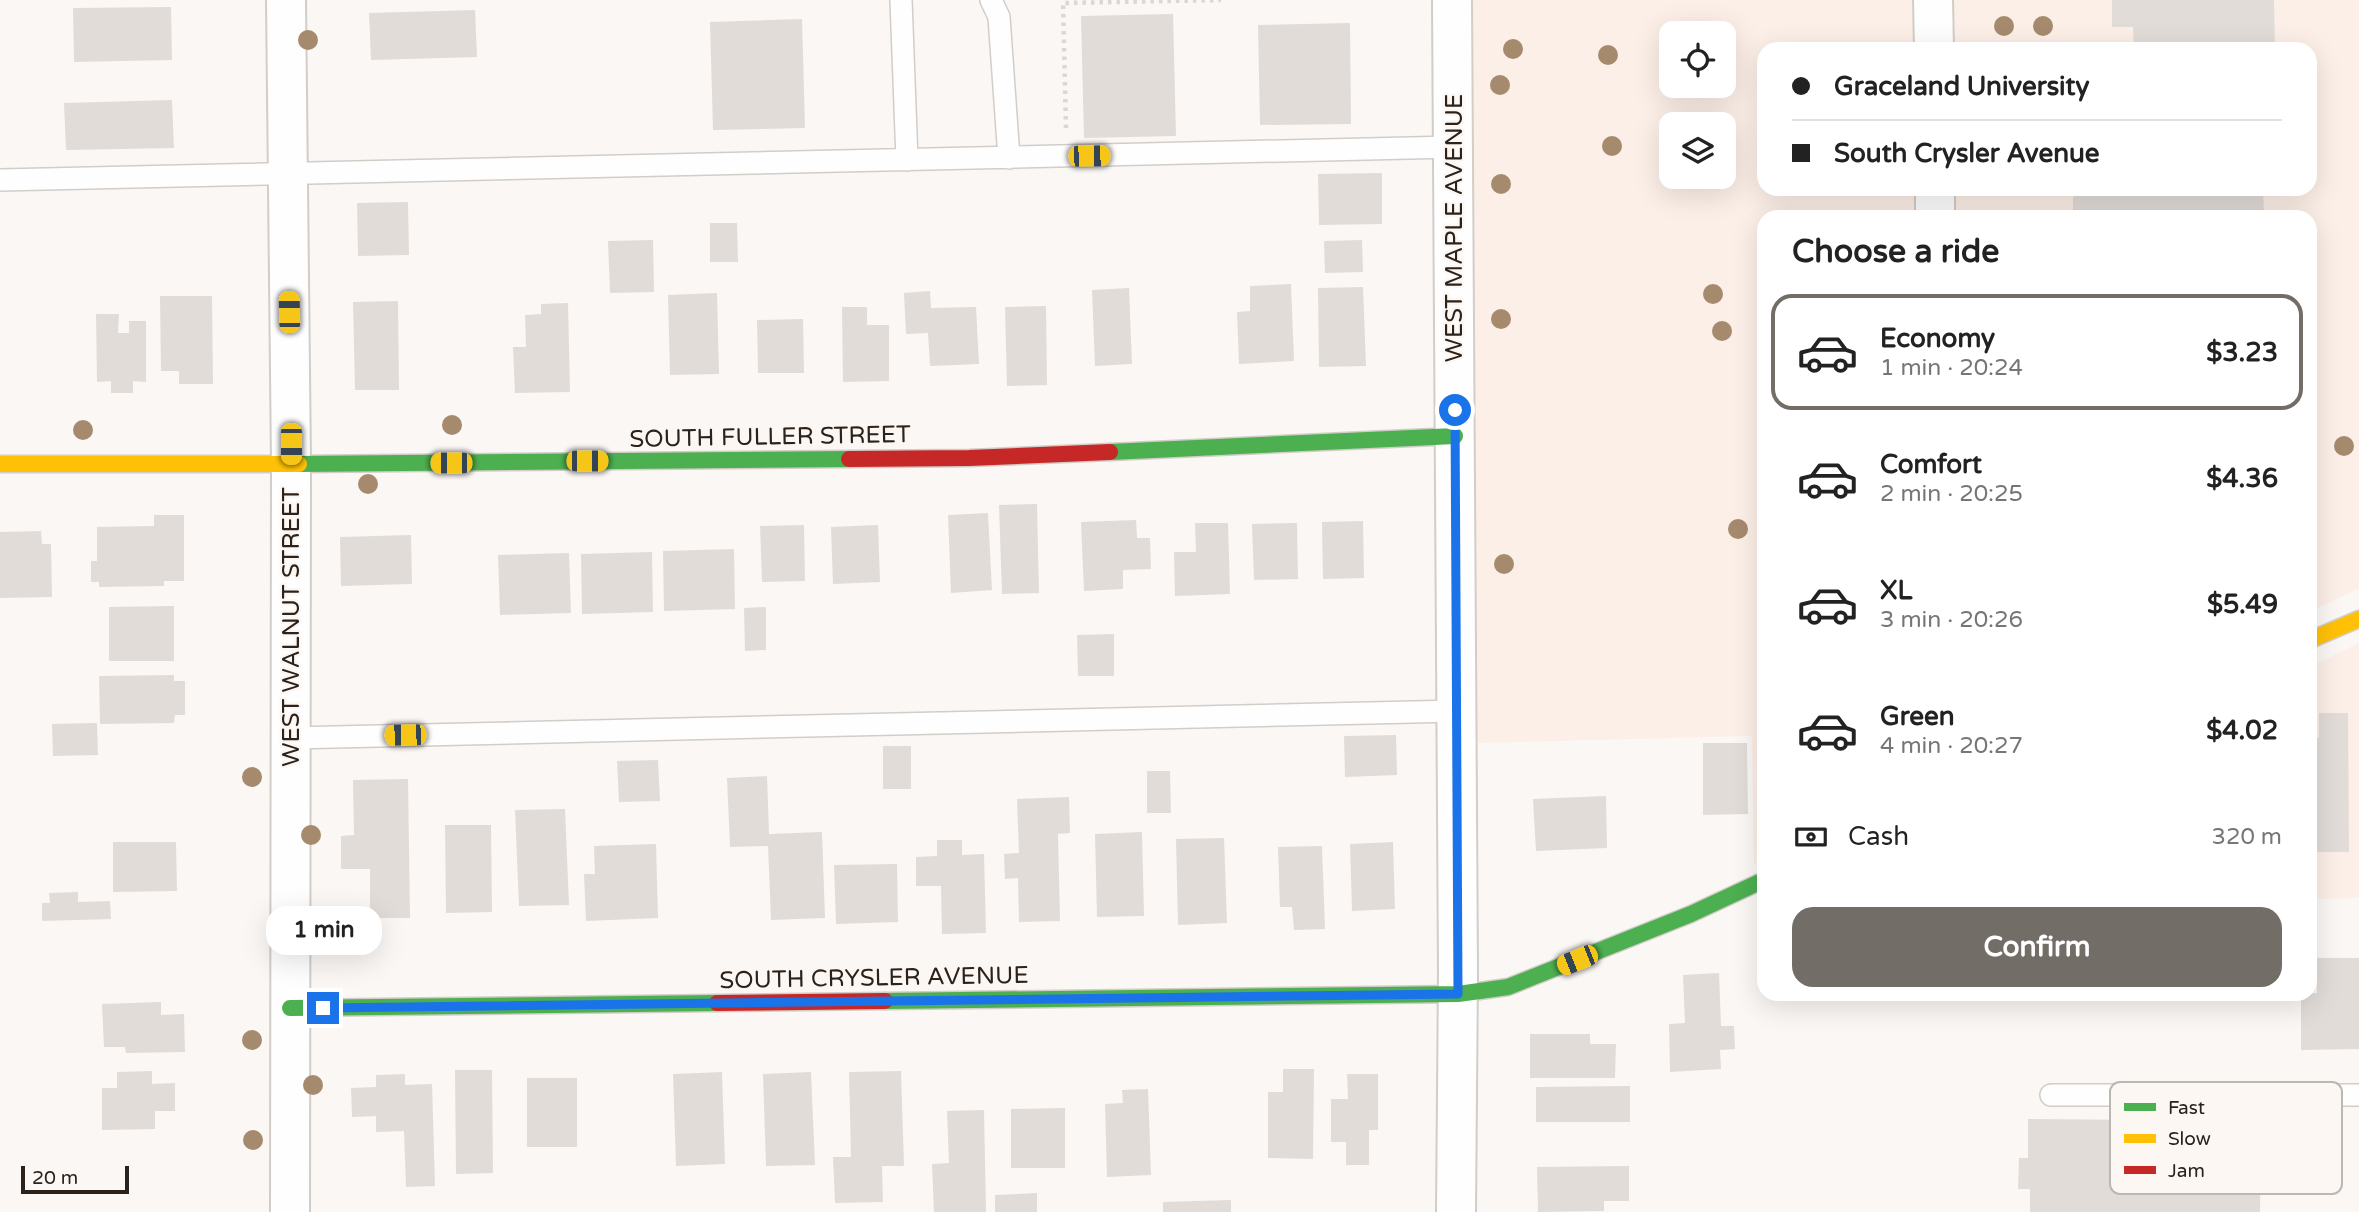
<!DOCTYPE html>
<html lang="en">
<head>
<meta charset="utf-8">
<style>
	:root { --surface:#fff; --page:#f2f2f2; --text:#222; --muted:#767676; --line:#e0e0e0; --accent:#736d68 }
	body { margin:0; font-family:"Varela Round",sans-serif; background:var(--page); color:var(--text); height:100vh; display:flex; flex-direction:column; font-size:26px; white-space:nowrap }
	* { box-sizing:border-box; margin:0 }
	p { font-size:23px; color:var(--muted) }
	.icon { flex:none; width:38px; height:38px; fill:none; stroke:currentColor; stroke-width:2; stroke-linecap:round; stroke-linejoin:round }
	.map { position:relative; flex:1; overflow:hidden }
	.drawer { position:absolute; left:1757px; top:210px; width:560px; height:791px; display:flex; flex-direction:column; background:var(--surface); border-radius:21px; box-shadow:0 7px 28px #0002 }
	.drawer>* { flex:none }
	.banner { position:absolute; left:1757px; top:42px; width:560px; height:154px; border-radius:21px; box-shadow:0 7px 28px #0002; display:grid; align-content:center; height:154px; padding:0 35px; background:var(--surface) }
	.fabs { position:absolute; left:1659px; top:21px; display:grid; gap:14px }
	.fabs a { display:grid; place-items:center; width:77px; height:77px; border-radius:14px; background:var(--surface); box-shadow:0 7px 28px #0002; font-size:35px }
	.scale { position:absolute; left:21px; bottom:18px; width:108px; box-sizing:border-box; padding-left:7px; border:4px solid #2b221c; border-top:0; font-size:19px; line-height:24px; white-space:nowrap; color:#2b221c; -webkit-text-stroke:5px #fcf7f3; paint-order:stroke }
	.end { position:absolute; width:32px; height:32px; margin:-16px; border:9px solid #1a73e8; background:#fff; box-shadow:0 0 0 4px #fff }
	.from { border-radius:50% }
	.bubble { position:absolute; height:49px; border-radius:21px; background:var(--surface); box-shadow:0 7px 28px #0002; font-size:23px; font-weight:700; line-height:49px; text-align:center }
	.car { position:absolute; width:21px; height:42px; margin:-21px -10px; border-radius:9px; box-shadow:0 0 5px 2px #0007; background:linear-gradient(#f5c518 24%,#345 0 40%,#f5c518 0 76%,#345 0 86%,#f5c518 0) }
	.banner b { display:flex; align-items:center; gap:24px; height:66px; font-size:26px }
	.banner b+b { border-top:2px solid var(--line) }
	.banner i { width:18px; height:18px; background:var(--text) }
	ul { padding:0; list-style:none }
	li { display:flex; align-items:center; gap:21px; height:116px; margin:0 14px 10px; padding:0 21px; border:4px solid transparent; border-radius:21px }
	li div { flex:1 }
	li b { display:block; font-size:26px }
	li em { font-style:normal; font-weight:700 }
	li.current { border-color:var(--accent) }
	li>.icon { width:63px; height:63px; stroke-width:1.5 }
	h2 { padding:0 35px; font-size:32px; line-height:84px }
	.pay { display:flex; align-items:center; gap:18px; height:77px; padding:0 35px; font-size:26px }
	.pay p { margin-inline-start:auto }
	.action { display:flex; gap:14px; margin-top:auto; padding:14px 35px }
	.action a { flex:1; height:80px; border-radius:21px; background:var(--accent); color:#fff; font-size:28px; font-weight:700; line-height:80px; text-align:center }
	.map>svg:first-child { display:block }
	.built { fill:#fcefe7; fill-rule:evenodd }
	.building { fill:#e2dcd8 }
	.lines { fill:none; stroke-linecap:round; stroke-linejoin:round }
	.lane-casing { stroke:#d3cdc8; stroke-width:24 }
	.street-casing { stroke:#d3cdc8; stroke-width:42 }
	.fast-casing { stroke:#d3cdc8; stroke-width:19 }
	.slow-casing { stroke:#d3cdc8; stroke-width:19 }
	.jam-casing { stroke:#d3cdc8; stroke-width:19 }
	.path { stroke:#dad8d7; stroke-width:4.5; stroke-dasharray:3.5 5; stroke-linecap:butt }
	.lane { stroke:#fefefe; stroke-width:21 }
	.street { stroke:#fefefe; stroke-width:38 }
	.fast { stroke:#4caf50; stroke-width:16 }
	.slow { stroke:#ffc107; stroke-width:16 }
	.jam { stroke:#c62828; stroke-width:16 }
	.tree { fill:#a68a6e }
	.route { stroke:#1a73e8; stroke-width:9 }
	.labels { text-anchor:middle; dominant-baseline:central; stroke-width:5; stroke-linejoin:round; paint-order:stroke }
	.street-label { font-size:24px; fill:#2b221c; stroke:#fcf7f3 }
	.key { fill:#fcf7f3; stroke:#bdb7b2; stroke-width:2 }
	.key-label { font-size:19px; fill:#2b221c }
</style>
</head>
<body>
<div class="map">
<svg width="2359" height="1212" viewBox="0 0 2359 1212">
	<rect width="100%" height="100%" fill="#faf7f5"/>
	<path class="built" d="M1466,0H2359V589L2310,611V217H1764V860L1754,864L1752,736L1472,743ZM1671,33H1724V86H1671ZM1764,49H2310V189H1764ZM1671,124H1724V177H1671Z
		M2359,643V898L2310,899V667Z"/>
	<path class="building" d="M2112,0H2274L2275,49H2134L2133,27H2112Z
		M171,7L172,60L74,62L73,8Z
		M475,10L477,57L371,60L369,13Z
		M1173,14L1176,136L1084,138L1081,16Z
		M802,19L805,128L713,130L710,22Z
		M1350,23L1351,124L1260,125L1258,25Z
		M172,100L174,148L66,150L64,103Z
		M1382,173V224L1319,225L1318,174Z
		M2092,189H2263L2264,217H2073V197Z
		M408,202L409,255L358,256L357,203Z
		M710,223H737L738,262H710Z
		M653,240L654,292L610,293L608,241Z
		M1362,240L1363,272L1325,273L1324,241Z
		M1291,284L1294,361L1239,364L1237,312L1250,311V286Z
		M1363,287L1366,366L1319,367L1318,288Z
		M1129,288L1132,364L1095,366L1092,290Z
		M930,291L931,308L976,307L979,364L930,366L928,333L906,334L904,293Z
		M717,293L719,374L670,375L668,295Z
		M160,296H212L213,384H179V371H161Z
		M398,301L399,390H355L353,302Z
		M568,303L570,392L515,393L513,347H526L525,315L541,314V304Z
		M1046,306L1047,385L1007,386L1005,307Z
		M842,307H867V325H889V381L843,382Z
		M96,314H119L118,333H129V321H146V382L133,381V393H111V381L97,382Z
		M803,319L804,373H758L757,320Z
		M1037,504L1039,593L1002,594L999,505Z
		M988,513L992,590L951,593L948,515Z
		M154,515H184V581H164V586L99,587V582H91V561H97V527L154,526Z
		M1136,520L1137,538H1150L1151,569L1123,570V589L1084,591L1081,522Z
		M1363,521L1364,578L1323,579L1322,522Z
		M1195,523H1228L1230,594L1175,596L1174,552H1196Z
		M1297,523L1298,579L1254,580L1252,524Z
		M804,525L805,581L762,582L760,526Z
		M878,525L880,582L833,584L831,527Z
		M41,531L42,544H51L52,597L0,598V532Z
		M411,535L412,584L341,586L340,537Z
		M734,549L735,609L664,611L663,551Z
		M652,552L653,612L582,614L581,554Z
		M569,553L571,613L500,615L498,555Z
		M174,606V661H109V607Z
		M766,607V650L745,651L744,608Z
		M1114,634V676H1078L1077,635Z
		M174,675V681H185V715H175L174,723L100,724L99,676Z
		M2319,713H2348L2349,852H2310V738H2319Z
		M97,723L98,755L53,756L52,724Z
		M1396,735L1397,775L1345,777L1344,736Z
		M1703,743H1747L1748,814L1703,815Z
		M883,746H911V789H883Z
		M658,760L660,801L619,802L617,761Z
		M1147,771H1170L1171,813H1147Z
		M767,776L769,834L822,832L825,918L771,920L768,846L730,847L727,778Z
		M408,779L410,918H370V869H341V836L354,835L353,780Z
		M1606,796L1607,848L1536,851L1533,799Z
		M1069,797L1070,833L1058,834L1060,921L1019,922L1018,878L1005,879L1004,854L1019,853L1017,799Z
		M565,809L569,905L519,906L515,810Z
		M445,825H491L492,912L446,913Z
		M1142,832L1144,916L1097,917L1095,834Z
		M1224,838L1227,923L1178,925L1176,839Z
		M937,840H962V855L984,854L986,933L942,934L941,886H916V857L937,856Z
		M113,842H176L177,891L113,892Z
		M1393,842L1395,909L1352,911L1350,844Z
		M656,844L658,918L586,921L584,874H595L594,846Z
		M1322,846L1325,929L1294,930L1292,907H1280L1278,847Z
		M897,864L898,922L836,924L834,865Z
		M78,892V902L110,901L111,919L42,921V903H50L49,893Z
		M2317,958H2359V1049L2301,1050V994L2317,993Z
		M1719,973L1721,1026H1734L1735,1049L1720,1050L1721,1069L1670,1072L1669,1024L1685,1023L1683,975Z
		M161,1002V1015L184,1014L185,1052L126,1053L125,1047H104L102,1004Z
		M1530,1034H1590V1044H1616L1615,1078H1530Z
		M1283,1069H1314L1313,1159L1268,1158V1092H1283Z
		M455,1070H492L493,1173L456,1174Z
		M152,1071V1084L175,1083V1111H155V1129L102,1130V1088H117V1072Z
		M901,1071L904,1166H882L883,1202L835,1203L833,1157H851L849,1072Z
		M722,1072L725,1164L676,1166L673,1074Z
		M811,1072L815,1165L766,1166L763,1074Z
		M405,1074V1085L432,1084L435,1186L406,1187L404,1131L376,1132V1116L352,1117L351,1088L376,1087V1075Z
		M1347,1074H1378V1130H1369V1165H1346V1142H1331V1099H1348Z
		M527,1078H577V1147H527Z
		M1630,1086V1122H1536V1087Z
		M1148,1089L1151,1175L1107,1177L1105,1104L1123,1103L1122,1090Z
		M2142,1107L2216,1108V1121H2261L2260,1212H2030V1189H2018L2019,1158H2028V1119L2142,1120Z
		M1065,1108V1168H1011V1109Z
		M984,1110L986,1212H934L932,1164L949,1163L947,1111Z
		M1629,1166V1201H1604V1211L1538,1212L1537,1167Z
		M1037,1193V1212H995V1195Z
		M1231,1200V1212H1163V1202Z"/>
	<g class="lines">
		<defs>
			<path id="lane" d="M901,0L907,160
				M991,0L999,17L1009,158
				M0,180L1453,147
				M291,738L1457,711
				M2051,1095H2359"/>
			<path id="street" d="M286,0L291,464L290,1212
				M1452,0L1458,973L1456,1212
				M1933,0L1934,49
				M1935,189V217"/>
			<path id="fast" d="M1110,452L1455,436
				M299,464L849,459
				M885,1001L1458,994L1508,987L1691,914L1764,880
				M290,1008L717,1003"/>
			<path id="slow" d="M0,464H299
				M2310,640L2359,619"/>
			<path id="jam" d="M849,459L969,458L1110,452
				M717,1003L885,1001"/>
		</defs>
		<use href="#lane" class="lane-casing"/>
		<use href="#street" class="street-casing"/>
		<use href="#fast" class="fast-casing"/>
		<use href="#slow" class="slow-casing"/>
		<use href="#jam" class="jam-casing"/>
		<path class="path" d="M1066,128L1063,3L1221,0"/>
		<use href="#lane" class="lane"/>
		<use href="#street" class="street"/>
		<use href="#fast" class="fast"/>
		<use href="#slow" class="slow"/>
		<use href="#jam" class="jam"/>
	</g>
	<g class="tree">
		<circle cx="2004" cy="26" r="10"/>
		<circle cx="2043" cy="26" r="10"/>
		<circle cx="308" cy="40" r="10"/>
		<circle cx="1513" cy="49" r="10"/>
		<circle cx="1608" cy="55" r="10"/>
		<circle cx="1500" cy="85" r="10"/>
		<circle cx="1612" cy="146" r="10"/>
		<circle cx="1501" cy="184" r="10"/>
		<circle cx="1713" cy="294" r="10"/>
		<circle cx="1501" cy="319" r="10"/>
		<circle cx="1722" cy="331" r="10"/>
		<circle cx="452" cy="425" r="10"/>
		<circle cx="83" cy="430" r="10"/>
		<circle cx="2344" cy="446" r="10"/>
		<circle cx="368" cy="484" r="10"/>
		<circle cx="1738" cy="529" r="10"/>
		<circle cx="1504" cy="564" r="10"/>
		<circle cx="252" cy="777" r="10"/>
		<circle cx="311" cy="835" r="10"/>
		<circle cx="252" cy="1040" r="10"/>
		<circle cx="313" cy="1085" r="10"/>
		<circle cx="253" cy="1140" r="10"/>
	</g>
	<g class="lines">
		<path class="route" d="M323,1008L1458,994L1455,410"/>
	</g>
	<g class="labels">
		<g class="street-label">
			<text transform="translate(1454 228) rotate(-90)">WEST MAPLE AVENUE</text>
			<text transform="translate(770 437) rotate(-1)">SOUTH FULLER STREET</text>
			<text transform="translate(291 627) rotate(-90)">WEST WALNUT STREET</text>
			<text transform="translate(874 978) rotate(-1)">SOUTH CRYSLER AVENUE</text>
		</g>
	</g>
	<rect x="2110" y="1082" width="232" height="112" rx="10" class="key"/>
	<rect x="2124" y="1103" width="32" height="8" fill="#4caf50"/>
	<rect x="2124" y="1134" width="32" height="9" fill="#ffc107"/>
	<rect x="2124" y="1166" width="32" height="8" fill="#c62828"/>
	<g class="key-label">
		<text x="2168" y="1114">Fast</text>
		<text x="2168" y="1145">Slow</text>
		<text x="2168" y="1177">Jam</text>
	</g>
</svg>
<div class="fabs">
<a><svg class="icon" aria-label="locate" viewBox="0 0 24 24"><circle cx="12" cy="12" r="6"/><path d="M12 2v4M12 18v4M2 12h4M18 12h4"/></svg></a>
<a><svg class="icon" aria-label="layers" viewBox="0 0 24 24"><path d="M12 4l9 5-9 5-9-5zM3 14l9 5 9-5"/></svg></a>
</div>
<div class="scale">20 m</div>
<i class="end from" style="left:1455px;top:410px"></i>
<i class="end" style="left:323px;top:1008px"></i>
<div class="bubble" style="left:266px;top:906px;width:116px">1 min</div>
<i class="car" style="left:1089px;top:156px;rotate:89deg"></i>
<i class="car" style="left:289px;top:312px;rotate:359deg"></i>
<i class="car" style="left:291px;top:444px;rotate:180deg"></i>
<i class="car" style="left:587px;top:461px;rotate:90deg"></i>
<i class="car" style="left:451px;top:463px;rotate:270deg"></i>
<i class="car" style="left:405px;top:735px;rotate:269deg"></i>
<i class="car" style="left:1577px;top:960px;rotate:248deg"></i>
<div class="banner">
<b><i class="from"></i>Graceland University</b>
<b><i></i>South Crysler Avenue</b>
</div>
<section class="drawer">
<h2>Choose a ride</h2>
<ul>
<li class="current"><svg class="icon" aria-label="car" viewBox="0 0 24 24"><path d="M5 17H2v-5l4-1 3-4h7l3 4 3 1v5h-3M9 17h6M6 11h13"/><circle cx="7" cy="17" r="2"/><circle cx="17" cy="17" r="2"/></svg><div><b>Economy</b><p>1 min · 20:24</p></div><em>$3.23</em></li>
<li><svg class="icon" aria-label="car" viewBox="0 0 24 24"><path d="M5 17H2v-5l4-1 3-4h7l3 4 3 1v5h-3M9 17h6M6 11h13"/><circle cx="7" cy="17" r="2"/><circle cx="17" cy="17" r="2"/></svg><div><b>Comfort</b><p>2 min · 20:25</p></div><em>$4.36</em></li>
<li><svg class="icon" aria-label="car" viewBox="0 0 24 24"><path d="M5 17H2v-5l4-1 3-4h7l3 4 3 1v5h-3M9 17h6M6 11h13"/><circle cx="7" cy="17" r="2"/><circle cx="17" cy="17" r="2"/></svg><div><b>XL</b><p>3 min · 20:26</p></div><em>$5.49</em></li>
<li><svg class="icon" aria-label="car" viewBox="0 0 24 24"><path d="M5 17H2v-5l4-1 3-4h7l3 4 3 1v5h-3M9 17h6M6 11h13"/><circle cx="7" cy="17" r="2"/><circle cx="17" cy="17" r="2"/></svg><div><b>Green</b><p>4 min · 20:27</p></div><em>$4.02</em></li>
</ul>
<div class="pay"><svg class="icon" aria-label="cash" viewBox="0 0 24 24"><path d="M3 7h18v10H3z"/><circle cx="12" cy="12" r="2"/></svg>Cash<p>320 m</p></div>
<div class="action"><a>Confirm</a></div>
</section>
</div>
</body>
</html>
